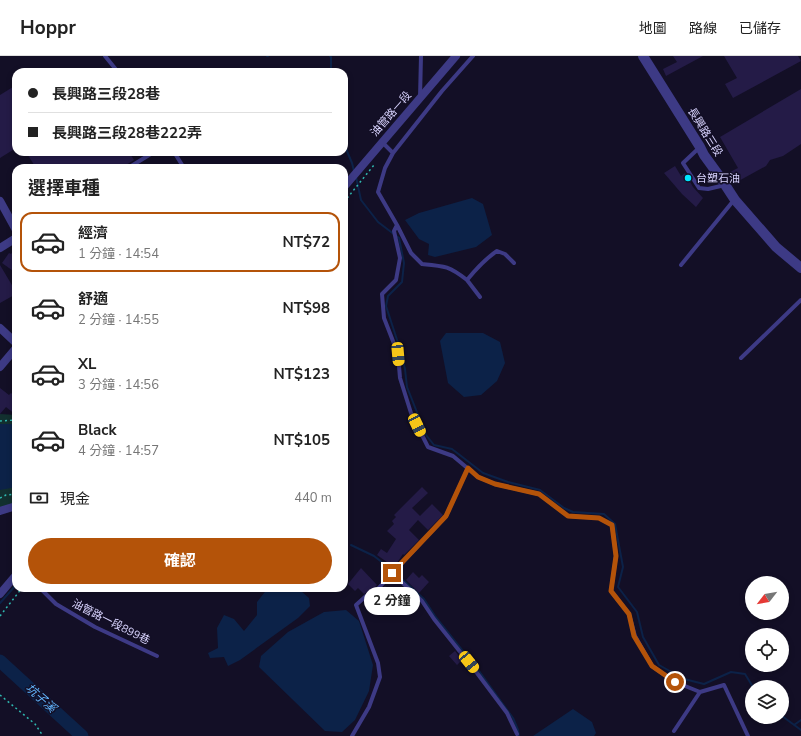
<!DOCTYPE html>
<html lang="zh-TW">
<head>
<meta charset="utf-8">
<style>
	:root { --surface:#fff; --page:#f2f2f2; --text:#222; --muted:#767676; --line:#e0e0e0; --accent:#b45309 }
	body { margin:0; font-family:"Nunito Sans","Noto Sans TC",sans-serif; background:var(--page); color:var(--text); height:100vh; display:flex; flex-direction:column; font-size:15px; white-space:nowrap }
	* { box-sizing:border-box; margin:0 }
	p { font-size:13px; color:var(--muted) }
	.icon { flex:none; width:22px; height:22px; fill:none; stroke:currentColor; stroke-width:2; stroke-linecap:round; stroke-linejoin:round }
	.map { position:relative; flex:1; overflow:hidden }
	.details { position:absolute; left:12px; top:108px; width:336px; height:428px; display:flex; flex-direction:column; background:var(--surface); border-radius:12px; box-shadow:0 2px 6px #0003 }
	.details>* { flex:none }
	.top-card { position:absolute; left:12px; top:12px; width:336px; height:88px; border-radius:12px; box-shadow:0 2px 6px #0003; display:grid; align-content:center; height:88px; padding:0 16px; background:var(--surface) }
	.needle { width:26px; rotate:239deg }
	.buttons { position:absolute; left:745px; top:520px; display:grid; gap:8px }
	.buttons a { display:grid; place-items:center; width:44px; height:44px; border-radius:50%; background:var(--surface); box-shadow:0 2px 6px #0003; font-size:20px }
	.end { position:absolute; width:18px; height:18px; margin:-9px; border:5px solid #b45309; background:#fff; box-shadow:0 0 0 2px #fff }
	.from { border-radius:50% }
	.bubble { position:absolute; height:28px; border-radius:14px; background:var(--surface); box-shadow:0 2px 6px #0003; font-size:13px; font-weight:700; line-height:28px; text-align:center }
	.car { position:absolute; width:12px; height:24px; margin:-12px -6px; border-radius:5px; box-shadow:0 0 3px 1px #0007; background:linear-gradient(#f5c518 24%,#345 0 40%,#f5c518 0 76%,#345 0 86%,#f5c518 0) }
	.top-card b { display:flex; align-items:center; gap:14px; height:38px; font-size:15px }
	.top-card b+b { border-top:1px solid var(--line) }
	.top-card i { width:10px; height:10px; background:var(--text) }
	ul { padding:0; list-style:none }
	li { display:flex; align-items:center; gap:12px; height:60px; margin:0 8px 6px; padding:0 8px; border:2px solid transparent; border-radius:12px }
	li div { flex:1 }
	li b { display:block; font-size:15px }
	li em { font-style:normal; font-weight:700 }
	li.on { border-color:var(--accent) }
	li>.icon { width:36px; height:36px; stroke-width:1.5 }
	h2 { padding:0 16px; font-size:18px; line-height:48px }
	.pay { display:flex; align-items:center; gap:10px; height:44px; padding:0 16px; font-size:15px }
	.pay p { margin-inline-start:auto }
	.action { display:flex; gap:8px; margin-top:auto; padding:8px 16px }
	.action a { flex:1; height:46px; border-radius:24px; background:var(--accent); color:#fff; font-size:16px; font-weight:700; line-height:46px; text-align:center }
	header { display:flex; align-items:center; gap:24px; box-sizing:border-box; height:56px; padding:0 20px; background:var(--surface); border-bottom:1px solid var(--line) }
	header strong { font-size:19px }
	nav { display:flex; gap:22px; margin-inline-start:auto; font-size:14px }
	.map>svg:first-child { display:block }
	.green { fill:#12302f }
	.water { fill:#0c2248 }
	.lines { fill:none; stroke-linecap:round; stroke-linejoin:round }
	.stream { stroke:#0c2248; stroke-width:2 }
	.river { stroke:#0c2248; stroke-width:13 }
	.building { fill:#241b47 }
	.path { stroke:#2fb8b0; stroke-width:1.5; stroke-dasharray:2 3; stroke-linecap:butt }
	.service { stroke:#3d3a85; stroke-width:4 }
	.minor { stroke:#3d3a85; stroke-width:8 }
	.tertiary { stroke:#3d3a85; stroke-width:10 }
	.route { stroke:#b45309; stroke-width:5 }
	.poi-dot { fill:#00e5ff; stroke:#130f26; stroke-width:1.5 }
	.labels { text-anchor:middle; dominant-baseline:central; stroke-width:3; stroke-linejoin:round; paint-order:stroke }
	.street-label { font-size:11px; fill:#d9d4ff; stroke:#130f26 }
	.poi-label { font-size:11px; fill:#d9d4ff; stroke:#130f26; text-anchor:start }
	.water-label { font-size:12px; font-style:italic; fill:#62b6ff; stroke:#130f26 }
</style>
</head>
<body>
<header>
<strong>Hoppr</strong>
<nav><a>地圖</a><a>路線</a><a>已儲存</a></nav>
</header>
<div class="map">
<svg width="801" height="680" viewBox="0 0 801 680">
	<rect width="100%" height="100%" fill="#130f26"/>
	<path class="green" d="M0,358L16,359V447L0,452Z"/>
	<path class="water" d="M472,142L483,148L492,179L476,191L435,201L428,199L429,188L419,183L405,164L419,157Z
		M446,277H483L500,286L505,307L497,325L481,339L464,341L448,327L440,285Z
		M0,368H16V431L0,434Z
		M268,532H302L301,535L309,542L310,550L298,562L240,604L228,610L224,601L210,602L208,597L218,592L217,572L224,559L234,563L244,575L257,559V546Z
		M346,554L359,565L373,609L369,635L355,664L342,676L325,675L259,611L261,600L288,576L324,556Z
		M573,653L592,666L596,677L594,680H533Z"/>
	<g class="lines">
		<path class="stream" d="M267,0H268
			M330,0L331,1V16
			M344,88L352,107L354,115
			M356,121L361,144L378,166L399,182L404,207L402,226L388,240L386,250L400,293L405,313L407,331L426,379L434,389L452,393L483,417L508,426L540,434L564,452L573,456L604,458L615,468L623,511L618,531L637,556L643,581L659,609L684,623L704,628L731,616L745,618L753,631
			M351,489L374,500L392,514L424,543L435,560L479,615L513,662L518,674L519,680
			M0,547L16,529
			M782,660L801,674
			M794,669L801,664"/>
		<path class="river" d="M0,605L82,680"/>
	</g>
	<path class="building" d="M673,0H703L666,20L663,13L677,6Z
		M724,0H798L801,5L733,42L725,28L737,22Z
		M13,31L16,36V92L0,102V39Z
		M801,33V88L783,100L770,104L766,110L735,127L730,116L738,112L720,81Z
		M26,96H129L134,104L126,109L125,112H36Z
		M675,110L681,120L685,117L693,131L703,142L696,151L682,138L664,117Z
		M16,192V217L2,207L9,197L11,198Z
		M0,209L16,236V238L0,247Z
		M0,332L9,339L11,337L16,341V359L6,351L0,358Z
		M422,431L428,437L412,452L420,460L432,448L443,459L428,474L418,464L409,474L419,484L404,499L403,498L394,511L377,499L381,493L387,497L396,483L387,475L394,468L392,465L396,461L394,459Z
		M361,512L377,529L371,535H369L364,538L358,532L355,535L348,528Z
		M413,516L419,522L422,519L429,526L419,537L406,524Z
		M385,530L391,536L382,546L376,540Z
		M455,595L462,604L457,609L449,600Z"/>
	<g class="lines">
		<path class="path" d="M344,146L374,109
			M0,365L16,364
			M0,442L6,439L16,438
			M0,560L22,532
			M0,639L35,668L43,680"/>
		<path class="service" d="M105,0L118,16
			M420,42L421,0
			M382,86L393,97L385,112L378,136L397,169L394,175L400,202L396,224L382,238L384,262L398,298L400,322L411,357L428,391L453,400L478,421L495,428L539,438L568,460L599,462L612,469L616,500L611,535L629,558L635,580L652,610L675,626L700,636
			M700,91L683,107L699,132L708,133L725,129
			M174,96L184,112
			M393,97L442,35L473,0
			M128,112L154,96
			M397,169L411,197L422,208C445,210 449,210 467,224C476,213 485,203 497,195L505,198L514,207
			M681,209L734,144
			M467,224L480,241
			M741,302L801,244
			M392,517L422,545L434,563L477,617L507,657L517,678
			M40,532L56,548L95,571L157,600
			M674,675L700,636L724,629L748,680
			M352,680L369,651L380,621L378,607L356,549L366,540L373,538L446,460L468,412"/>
		<path class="minor" d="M344,131L456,0
			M0,145L16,174
			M0,192L16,182
			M0,272L16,287
			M0,311L16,292
			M0,455L16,450
			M0,538L16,519"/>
		<path class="tertiary" d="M643,0L700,91L704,99L720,121L735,144L776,191L801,212"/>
	</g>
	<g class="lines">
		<path class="route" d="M392,517L446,460L468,412L478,421L495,428L539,438L568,460L599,462L612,469L616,500L611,535L629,558L634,580L652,610L675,626"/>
	</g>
	<circle class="poi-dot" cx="688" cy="122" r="4"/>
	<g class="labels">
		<g class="street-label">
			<text transform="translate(391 58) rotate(-49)">油管路一段</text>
			<text transform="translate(705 76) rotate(58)">長興路三段</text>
			<text transform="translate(111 566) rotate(27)">油管路一段899巷</text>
		</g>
		<g class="poi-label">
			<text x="696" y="122">台塑石油</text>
		</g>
		<g class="water-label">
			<text transform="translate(41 642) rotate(42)">坑子溪</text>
		</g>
	</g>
</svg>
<div class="buttons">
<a><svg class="needle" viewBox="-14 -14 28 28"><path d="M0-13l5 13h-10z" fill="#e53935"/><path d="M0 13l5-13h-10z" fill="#767676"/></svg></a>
<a><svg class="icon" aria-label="locate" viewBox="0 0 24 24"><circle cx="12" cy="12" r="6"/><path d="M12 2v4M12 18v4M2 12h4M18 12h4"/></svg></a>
<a><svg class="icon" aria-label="layers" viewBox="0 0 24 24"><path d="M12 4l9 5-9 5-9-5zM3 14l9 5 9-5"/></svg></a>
</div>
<i class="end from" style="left:675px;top:626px"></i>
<i class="end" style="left:392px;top:517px"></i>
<div class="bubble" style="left:364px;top:531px;width:56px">2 分鐘</div>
<i class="car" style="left:398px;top:298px;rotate:175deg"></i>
<i class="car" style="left:417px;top:369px;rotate:154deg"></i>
<i class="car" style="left:469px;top:606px;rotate:141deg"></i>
<div class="top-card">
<b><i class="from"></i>長興路三段28巷</b>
<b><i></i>長興路三段28巷222弄</b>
</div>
<section class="details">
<h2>選擇車種</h2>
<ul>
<li class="on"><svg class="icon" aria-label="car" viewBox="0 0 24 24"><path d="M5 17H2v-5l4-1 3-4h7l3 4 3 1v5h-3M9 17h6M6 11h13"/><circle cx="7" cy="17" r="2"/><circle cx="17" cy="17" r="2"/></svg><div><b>經濟</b><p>1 分鐘 · 14:54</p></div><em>NT$72</em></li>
<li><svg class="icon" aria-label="car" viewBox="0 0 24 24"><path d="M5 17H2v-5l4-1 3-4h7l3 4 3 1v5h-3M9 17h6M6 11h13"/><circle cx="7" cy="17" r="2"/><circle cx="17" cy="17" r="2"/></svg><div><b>舒適</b><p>2 分鐘 · 14:55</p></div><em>NT$98</em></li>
<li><svg class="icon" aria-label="car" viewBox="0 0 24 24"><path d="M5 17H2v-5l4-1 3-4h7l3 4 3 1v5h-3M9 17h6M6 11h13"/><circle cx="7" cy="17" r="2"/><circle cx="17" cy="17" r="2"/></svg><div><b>XL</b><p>3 分鐘 · 14:56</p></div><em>NT$123</em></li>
<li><svg class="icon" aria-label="car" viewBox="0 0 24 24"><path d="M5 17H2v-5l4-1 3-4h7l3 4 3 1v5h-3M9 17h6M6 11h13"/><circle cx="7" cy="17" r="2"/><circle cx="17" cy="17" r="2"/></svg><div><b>Black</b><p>4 分鐘 · 14:57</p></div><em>NT$105</em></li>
</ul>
<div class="pay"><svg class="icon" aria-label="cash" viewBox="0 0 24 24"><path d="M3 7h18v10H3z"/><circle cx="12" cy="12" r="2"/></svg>現金<p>440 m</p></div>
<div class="action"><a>確認</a></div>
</section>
</div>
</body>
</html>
